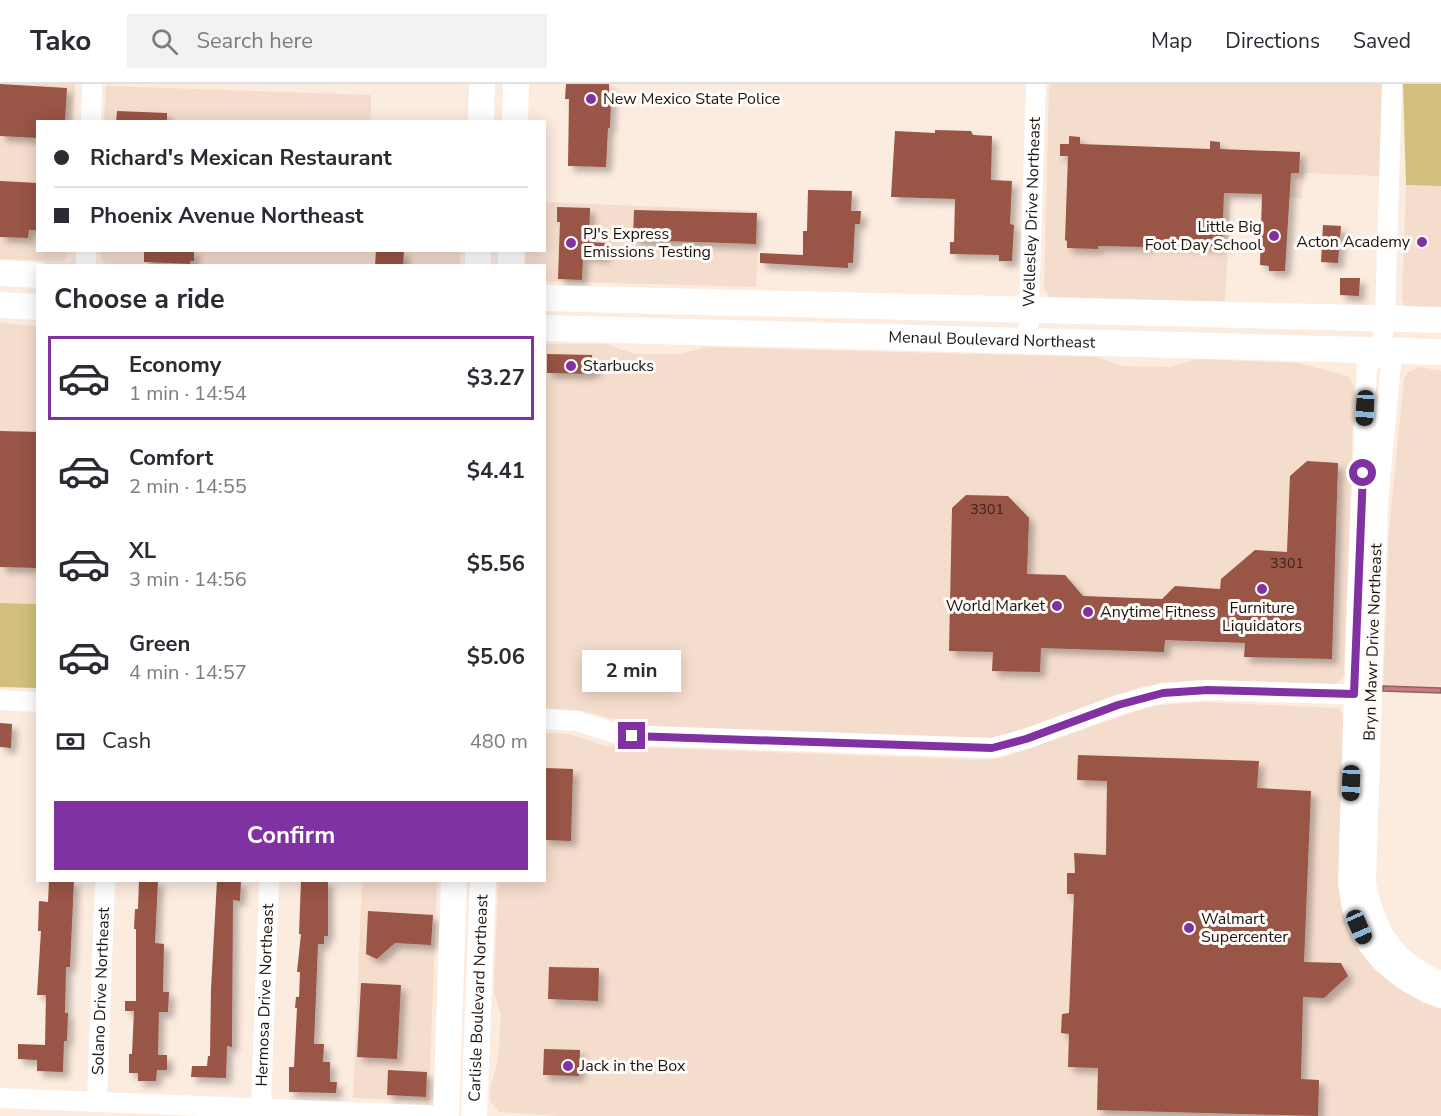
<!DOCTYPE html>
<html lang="en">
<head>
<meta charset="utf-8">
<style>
	:root { --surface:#fff; --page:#f2f2f3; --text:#2b2b33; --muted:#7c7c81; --line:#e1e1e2; --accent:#8132a2 }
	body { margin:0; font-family:"Nunito Sans",sans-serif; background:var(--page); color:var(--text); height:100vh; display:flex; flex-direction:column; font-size:22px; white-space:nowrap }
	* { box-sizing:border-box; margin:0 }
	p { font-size:20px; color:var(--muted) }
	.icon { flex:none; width:33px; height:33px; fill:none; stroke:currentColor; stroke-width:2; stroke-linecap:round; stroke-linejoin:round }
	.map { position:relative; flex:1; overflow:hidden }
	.panel { position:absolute; left:36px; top:180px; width:510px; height:618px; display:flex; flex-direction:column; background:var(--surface); border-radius:0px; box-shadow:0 3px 15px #0003 }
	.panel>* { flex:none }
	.guide { position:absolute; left:36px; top:36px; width:510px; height:132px; border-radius:0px; box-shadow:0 3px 15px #0003; display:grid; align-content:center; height:132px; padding:0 18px; background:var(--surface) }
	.end { position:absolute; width:27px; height:27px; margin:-14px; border:8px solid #8132a2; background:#fff; box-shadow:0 0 0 3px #fff }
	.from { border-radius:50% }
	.bubble { position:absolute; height:42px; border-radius:0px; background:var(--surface); box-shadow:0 3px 15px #0003; font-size:20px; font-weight:700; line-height:42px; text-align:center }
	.car { position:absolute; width:18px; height:36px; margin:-18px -9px; border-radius:8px; box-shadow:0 0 4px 2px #0007; background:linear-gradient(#222 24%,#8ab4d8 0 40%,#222 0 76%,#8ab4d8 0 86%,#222 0) }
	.guide b { display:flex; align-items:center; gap:21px; height:57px; font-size:22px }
	.guide b+b { border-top:2px solid var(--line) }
	.guide i { width:15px; height:15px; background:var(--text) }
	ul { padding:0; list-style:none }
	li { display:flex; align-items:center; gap:18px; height:84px; margin:0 12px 9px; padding:0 6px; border:3px solid transparent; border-radius:0px }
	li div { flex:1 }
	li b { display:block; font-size:22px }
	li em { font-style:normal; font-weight:700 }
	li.on { border-color:var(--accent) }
	li>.icon { width:54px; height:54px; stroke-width:1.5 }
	h2 { padding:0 18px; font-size:27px; line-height:72px }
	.pay { display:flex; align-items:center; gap:15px; height:66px; padding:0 18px; font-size:22px }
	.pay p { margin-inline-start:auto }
	.primary-button { display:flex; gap:12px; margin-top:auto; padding:12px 18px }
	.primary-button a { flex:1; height:69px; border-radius:0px; background:var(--accent); color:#fff; font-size:24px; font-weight:700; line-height:69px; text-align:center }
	header { display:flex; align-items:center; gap:36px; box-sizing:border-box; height:84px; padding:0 30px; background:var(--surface); border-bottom:2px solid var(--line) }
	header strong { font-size:28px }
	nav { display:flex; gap:33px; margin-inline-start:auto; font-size:21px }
	.search { width:420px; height:54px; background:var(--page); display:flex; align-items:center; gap:15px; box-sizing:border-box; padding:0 21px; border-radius:0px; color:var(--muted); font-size:22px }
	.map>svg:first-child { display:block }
	.built { fill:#f5ddcd }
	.green { fill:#d1bf7b }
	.water { fill:#c97d83; stroke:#955e61; stroke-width:1.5 }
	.building { fill:#954; filter:url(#shadow) }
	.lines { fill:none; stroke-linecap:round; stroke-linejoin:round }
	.minor { stroke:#fff; stroke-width:20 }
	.major { stroke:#fff; stroke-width:26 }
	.route { stroke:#8132a2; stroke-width:8 }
	.poi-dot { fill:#8132a2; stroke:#fffbf9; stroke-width:2 }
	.labels { text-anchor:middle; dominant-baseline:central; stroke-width:6; stroke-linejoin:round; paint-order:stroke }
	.number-label { font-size:14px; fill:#3a251e }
	.poi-label { font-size:16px; fill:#1b1511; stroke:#fffbf9; text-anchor:start }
	.street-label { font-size:16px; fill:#1b1511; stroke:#fffbf9 }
</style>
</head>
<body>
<header>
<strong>Tako</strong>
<div class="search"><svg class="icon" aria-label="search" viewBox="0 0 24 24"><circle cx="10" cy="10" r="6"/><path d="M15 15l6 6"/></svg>Search here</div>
<nav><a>Map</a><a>Directions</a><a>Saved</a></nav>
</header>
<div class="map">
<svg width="1441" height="1032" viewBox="0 0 1441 1032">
	<defs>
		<filter id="shadow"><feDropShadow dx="5.5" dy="5.5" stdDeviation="3" flood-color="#0004"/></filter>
	</defs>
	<rect width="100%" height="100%" fill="#fcebdf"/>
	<path class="built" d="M0,0H75L73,37L38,38V166L68,167L66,173L62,177L0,175Z
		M1049,0H1383L1380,92L1304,89L1302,114L1231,113L1225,218L1050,213L1044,206Z
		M106,2L371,11V37L104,38Z
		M1406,101L1441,102V225L1410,224L1404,221L1402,214Z
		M545,118L760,127L756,203L545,197L544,182H525L526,167L544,166Z
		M100,166L460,167V182L128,181H107L102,176Z
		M0,238L37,243V520L0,519Z
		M544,260H607L634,270H680L708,263L1096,273L1123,282L1171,283L1198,275L1298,279L1348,292L1354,302L1344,592L1336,600L1197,596L1141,603L991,656L650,645L583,627L545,624Z
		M1420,283L1441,287V604L1383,602L1389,447L1404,294L1410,287Z
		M1200,618L1339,624L1345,633L1342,648L1357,860L1375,885L1394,901L1423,919L1441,923V1032H557L499,1028L490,1017V1004L498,976L501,933L494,906L498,797L544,796L545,649L569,650L605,662L982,676L1001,674L1151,622Z
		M362,797H437L429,1016L426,1017L353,1014Z"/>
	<path class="green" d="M1403,0H1441V102L1406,101Z
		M0,519L37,520V604L0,603Z"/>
	<path class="water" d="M1383,602L1441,604V609L1383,607Z"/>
	<path class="building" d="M0,0L67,4L65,38H38V54L0,52Z
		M566,0H609V15H611L610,44H608L606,83L568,82L569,15H565Z
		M117,27L167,29V38H116Z
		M935,46L971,47L973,51L992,52L991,96L1012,97L1010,140L1014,141L1012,177H999V171L950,170V158H954L955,115L891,113L895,47L935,49Z
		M1069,52L1080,53V60L1210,65V57L1220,58V65L1300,68L1299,89H1291L1285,187H1269V182L1260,181L1262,110L1224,109L1222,163L1148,160L1147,163L1098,162V165L1067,164V157L1065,156L1068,72H1060V60H1069Z
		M0,97L38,99V146H29L28,154L0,153Z
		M808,106L852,107L851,127H861L860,140H855L853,179H848V184L760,179V169L803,171V147H807Z
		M557,123L590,124L589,158L606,159L605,173L583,172L582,196L558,195L560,138H557Z
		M634,126L757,129L756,160L633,156Z
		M1323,141L1341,142L1338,179L1321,178Z
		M144,166H194V177H190V180L144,178Z
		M376,166L404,167L403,182H375Z
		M1340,194H1360L1359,212L1340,211Z
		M547,270L592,271V277H596V288L589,287V290L547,289Z
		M0,347L38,348V484L0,483Z
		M1307,377L1338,379L1332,575L1244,573L1245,559L1165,556L1164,568L1041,564L1040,588L992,587L993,568L949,567L952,424L966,411L1008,412L1029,434L1027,490L1065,491L1083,512L1162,515L1175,502L1220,505L1221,495L1255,466L1287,468L1290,392Z
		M0,639L12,640L11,664L0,663Z
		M1078,671L1259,677L1257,704L1311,707L1304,878L1341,879L1348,892L1324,914L1303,913L1301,995L1319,996L1318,1032L1097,1026L1098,984L1068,983L1069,950L1061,949L1062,930L1069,929L1074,810H1067V789H1075L1074,769L1106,771L1107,697L1077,696Z
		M545,684L573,685L571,757L544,756Z
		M49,796H74L70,883H66L65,929H68L67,957H64L63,988L37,987V976L18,975V960L45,961L46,911H37L41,847H38L39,817L48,818Z
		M139,796H158L155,859L164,860L163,908H169L168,928H159L158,971H167V986H157L156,997H138V989H129V970H132L134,927H125V917H136V845H134L135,825H138Z
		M217,796L241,797L240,817L233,816L232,963L227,962L226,994L191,993L192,982H207L208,972H210L211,905Z
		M301,796H328V852H324V860H318L314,960H324L323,978H330V998H337L336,1009L289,1008V983H294L297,924H295L296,913H299L300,888H297L301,850H299Z
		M368,827L433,831L431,861L395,859L377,875L366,870Z
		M549,883L599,884L598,917L548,915Z
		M361,899L401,901L397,975L357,973Z
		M544,965L580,966L579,992L543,991Z
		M388,986L427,988L426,1013L387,1011Z"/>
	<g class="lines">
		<g class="minor">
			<path d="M1392,0L1385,234L1381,266L1367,282L1356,548L1348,799C1350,808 1350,818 1353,827C1363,870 1401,900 1441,914"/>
			<path d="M91,38L92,0"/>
			<path d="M86,182V166"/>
			<path id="s1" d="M1028,256L1036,0"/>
			<path d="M1381,266L1391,281L1378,418L1366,800C1376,848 1394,878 1441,897"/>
			<path d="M0,616L38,618"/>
			<path d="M544,635L577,637L621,651L992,664L1026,655L1118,621L1163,609L1208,606L1371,611"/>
			<path d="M0,1014L447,1032"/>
			<path id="s2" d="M97,1017L105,796"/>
			<path id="s3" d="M261,1023L269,796"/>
		</g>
		<g class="major">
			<path d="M481,38L482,0"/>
			<path d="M515,38L516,0"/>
			<path d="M478,182V166"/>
			<path d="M511,182V166"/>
			<path d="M0,189L38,191"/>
			<path d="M544,214L1441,236"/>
			<path d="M0,221L38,223"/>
			<path id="s4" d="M544,244L1441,268"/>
			<path d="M446,1032L454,796"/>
			<path id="s5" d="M474,1032L483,796"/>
		</g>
	</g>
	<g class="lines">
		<path class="route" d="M632,652L992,664L1026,655L1118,621L1163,609L1208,606L1354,610L1363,389"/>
	</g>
	<g class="poi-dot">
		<circle cx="591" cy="15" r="6"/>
		<circle cx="1274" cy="152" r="6"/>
		<circle cx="1422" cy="158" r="6"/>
		<circle cx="571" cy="159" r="6"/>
		<circle cx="571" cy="282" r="6"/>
		<circle cx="1262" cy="505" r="6"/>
		<circle cx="1057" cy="522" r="6"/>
		<circle cx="1088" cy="528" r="6"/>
		<circle cx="1189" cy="844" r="6"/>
		<circle cx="568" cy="982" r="6"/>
	</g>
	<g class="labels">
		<g class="number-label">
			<text x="987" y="425">3301</text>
			<text x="1287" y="479">3301</text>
		</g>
		<g class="poi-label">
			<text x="603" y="15">New Mexico State Police</text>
			<text x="1262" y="143" text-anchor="end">Little Big<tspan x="1262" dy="18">Foot Day School</tspan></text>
			<text x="583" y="150">PJ's Express<tspan x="583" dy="18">Emissions Testing</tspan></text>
			<text x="1410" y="158" text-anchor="end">Acton Academy</text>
			<text x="583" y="282">Starbucks</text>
			<text x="1045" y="522" text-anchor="end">World Market</text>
			<text x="1262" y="524" text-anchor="middle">Furniture<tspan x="1262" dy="18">Liquidators</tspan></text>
			<text x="1100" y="528">Anytime Fitness</text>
			<text x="1201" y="835">Walmart<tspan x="1201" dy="18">Supercenter</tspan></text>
			<text x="580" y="982">Jack in the Box</text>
		</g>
		<g class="street-label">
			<text stroke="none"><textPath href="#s1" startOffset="128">Wellesley Drive Northeast</textPath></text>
			<text stroke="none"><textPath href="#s4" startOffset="448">Menaul Boulevard Northeast</textPath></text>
			<text transform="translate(1373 558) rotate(-88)">Bryn Mawr Drive Northeast</text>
			<text stroke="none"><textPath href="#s2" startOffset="110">Solano Drive Northeast</textPath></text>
			<text stroke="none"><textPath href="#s3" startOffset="112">Hermosa Drive Northeast</textPath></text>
			<text stroke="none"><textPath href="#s5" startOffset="118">Carlisle Boulevard Northeast</textPath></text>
		</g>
	</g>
</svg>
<i class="end from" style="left:1363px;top:389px"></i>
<i class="end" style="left:632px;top:652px"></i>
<div class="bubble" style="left:582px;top:566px;width:99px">2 min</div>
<i class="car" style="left:1365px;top:324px;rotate:183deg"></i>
<i class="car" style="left:1351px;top:699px;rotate:182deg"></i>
<i class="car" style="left:1359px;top:843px;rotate:156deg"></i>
<div class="guide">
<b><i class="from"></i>Richard's Mexican Restaurant</b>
<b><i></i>Phoenix Avenue Northeast</b>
</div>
<section class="panel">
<h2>Choose a ride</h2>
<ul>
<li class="on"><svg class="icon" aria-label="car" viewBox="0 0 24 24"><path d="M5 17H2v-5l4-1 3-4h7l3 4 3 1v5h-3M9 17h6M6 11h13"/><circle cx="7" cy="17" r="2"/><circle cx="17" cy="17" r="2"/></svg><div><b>Economy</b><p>1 min · 14:54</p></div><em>$3.27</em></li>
<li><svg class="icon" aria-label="car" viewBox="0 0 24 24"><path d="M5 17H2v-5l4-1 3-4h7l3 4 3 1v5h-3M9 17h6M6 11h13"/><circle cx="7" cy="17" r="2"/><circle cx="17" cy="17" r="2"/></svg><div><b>Comfort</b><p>2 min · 14:55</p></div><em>$4.41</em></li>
<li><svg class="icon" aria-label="car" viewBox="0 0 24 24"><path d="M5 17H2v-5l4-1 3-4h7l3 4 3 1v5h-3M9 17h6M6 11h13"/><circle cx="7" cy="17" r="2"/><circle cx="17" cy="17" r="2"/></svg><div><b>XL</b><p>3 min · 14:56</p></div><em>$5.56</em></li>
<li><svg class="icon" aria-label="car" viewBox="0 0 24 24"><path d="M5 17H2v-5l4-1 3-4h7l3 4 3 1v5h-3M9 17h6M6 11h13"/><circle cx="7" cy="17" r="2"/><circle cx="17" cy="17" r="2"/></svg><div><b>Green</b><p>4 min · 14:57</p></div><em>$5.06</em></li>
</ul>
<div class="pay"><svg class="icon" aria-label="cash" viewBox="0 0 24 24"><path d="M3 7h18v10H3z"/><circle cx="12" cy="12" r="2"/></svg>Cash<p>480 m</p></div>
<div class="primary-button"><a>Confirm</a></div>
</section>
</div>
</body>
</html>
